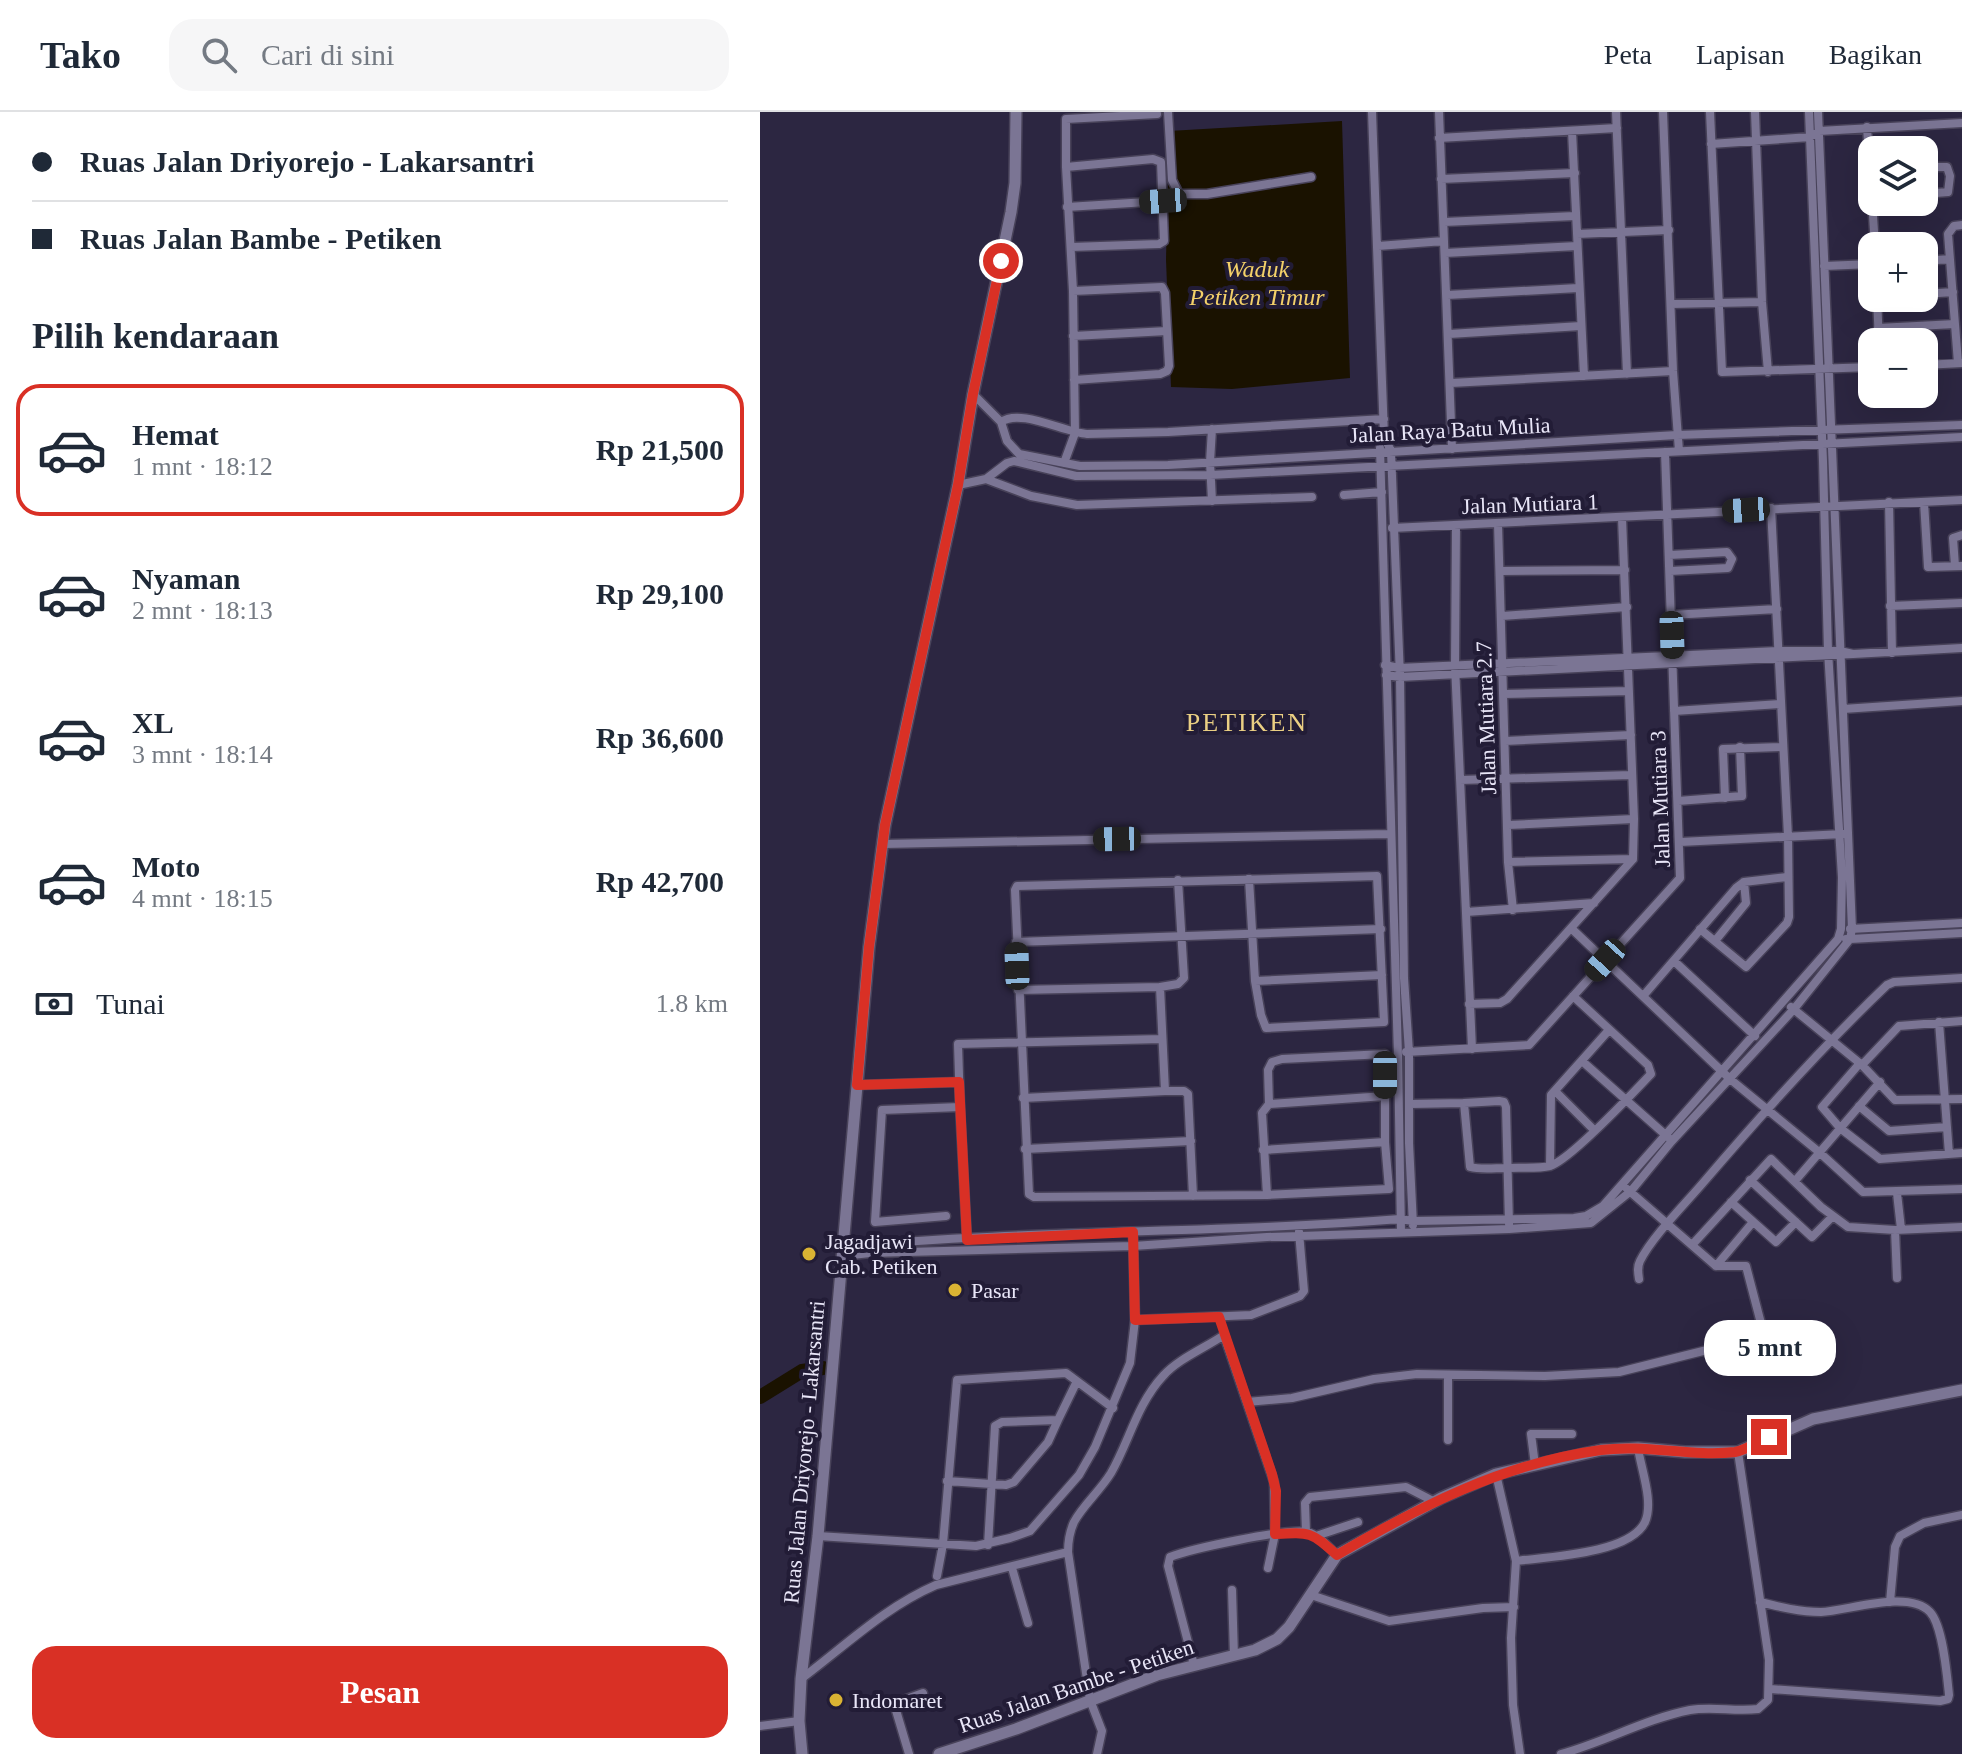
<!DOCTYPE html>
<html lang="id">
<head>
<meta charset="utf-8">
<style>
	:root { --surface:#fff; --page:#f6f6f7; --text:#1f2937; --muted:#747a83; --line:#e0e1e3; --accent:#d93025 }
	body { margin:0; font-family:Georgia,serif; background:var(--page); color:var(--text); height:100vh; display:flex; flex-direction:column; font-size:30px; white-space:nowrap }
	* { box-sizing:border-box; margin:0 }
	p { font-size:26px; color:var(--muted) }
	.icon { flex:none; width:44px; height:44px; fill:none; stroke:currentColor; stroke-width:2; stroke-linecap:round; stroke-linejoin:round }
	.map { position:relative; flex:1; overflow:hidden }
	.drawer { display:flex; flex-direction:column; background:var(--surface); width:760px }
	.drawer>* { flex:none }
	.hud { display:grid; align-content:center; height:176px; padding:0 32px; background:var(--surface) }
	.buttons { position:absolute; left:1098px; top:24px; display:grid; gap:16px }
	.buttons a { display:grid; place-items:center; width:80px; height:80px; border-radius:16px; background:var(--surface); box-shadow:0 8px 32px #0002; font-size:40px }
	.end { position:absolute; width:36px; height:36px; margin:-18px; border:10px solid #d93025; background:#fff; box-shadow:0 0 0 4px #fff }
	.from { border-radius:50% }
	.bubble { position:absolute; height:56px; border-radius:24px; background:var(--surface); box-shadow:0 8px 32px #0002; font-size:26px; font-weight:600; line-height:56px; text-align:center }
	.car { position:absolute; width:24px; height:48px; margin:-24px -12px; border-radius:10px; box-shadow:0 0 6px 2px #0007; background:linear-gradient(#222 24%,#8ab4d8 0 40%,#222 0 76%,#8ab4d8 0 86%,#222 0) }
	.hud b { display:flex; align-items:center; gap:28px; height:76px; font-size:30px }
	.hud b+b { border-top:2px solid var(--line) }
	.hud i { width:20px; height:20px; background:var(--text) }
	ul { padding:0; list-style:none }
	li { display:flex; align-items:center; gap:24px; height:132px; margin:0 16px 12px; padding:0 16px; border:4px solid transparent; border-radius:24px }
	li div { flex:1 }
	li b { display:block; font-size:30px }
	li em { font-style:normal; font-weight:600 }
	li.on { border-color:var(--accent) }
	li>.icon { width:72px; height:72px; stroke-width:1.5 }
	h2 { padding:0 32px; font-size:36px; line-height:96px }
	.pay { display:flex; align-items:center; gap:20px; height:88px; padding:0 32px; font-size:30px }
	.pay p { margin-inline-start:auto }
	.button { display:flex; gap:16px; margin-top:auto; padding:16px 32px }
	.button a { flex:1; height:92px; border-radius:24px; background:var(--accent); color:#fff; font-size:32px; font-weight:600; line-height:92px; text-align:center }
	header { display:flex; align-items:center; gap:48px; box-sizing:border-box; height:112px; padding:0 40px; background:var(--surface); border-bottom:2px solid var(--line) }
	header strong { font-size:38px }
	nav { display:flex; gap:44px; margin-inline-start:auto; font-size:28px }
	.search { width:560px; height:72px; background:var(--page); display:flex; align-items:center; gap:20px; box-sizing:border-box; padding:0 28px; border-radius:24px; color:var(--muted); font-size:30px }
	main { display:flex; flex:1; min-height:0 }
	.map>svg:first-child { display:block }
	.water { fill:#1a1200 }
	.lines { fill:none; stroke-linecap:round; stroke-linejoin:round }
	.river { stroke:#1a1200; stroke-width:14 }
	.minor-casing { stroke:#484259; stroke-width:11 }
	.secondary-casing { stroke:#484259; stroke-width:14 }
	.minor { stroke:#7b7594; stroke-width:8 }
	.secondary { stroke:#7b7594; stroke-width:11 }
	.route { stroke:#d93025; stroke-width:10 }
	.poi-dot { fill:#dab333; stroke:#221c36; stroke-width:3 }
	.labels { text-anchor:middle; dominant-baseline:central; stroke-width:8; stroke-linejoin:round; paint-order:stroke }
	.street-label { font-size:22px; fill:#e9e6f8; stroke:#221c36 }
	.poi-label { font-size:22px; fill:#e9e6f8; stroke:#221c36; text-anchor:start }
	.water-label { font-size:24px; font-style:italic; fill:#f3d069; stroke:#221c36 }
	.quarter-label { font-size:26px; letter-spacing:2px; fill:#eacf83; stroke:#221c36 }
</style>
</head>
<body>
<header>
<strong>Tako</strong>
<div class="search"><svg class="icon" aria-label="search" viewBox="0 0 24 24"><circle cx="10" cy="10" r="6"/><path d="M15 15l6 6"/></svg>Cari di sini</div>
<nav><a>Peta</a><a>Lapisan</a><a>Bagikan</a></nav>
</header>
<main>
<section class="drawer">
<div class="hud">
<b><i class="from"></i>Ruas Jalan Driyorejo - Lakarsantri</b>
<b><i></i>Ruas Jalan Bambe - Petiken</b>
</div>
<h2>Pilih kendaraan</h2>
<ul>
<li class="on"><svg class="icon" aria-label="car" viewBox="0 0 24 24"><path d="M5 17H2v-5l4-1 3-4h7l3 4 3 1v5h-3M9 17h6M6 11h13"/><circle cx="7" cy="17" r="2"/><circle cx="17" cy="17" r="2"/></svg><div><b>Hemat</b><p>1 mnt · 18:12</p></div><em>Rp 21,500</em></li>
<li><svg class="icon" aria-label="car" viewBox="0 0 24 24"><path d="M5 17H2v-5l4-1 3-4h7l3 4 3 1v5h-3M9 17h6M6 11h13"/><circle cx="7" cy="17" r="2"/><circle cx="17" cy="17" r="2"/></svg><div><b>Nyaman</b><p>2 mnt · 18:13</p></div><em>Rp 29,100</em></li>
<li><svg class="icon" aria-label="car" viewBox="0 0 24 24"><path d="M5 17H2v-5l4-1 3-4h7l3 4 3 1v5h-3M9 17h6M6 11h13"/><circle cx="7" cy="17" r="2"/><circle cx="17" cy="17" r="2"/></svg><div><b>XL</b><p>3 mnt · 18:14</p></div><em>Rp 36,600</em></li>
<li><svg class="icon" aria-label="car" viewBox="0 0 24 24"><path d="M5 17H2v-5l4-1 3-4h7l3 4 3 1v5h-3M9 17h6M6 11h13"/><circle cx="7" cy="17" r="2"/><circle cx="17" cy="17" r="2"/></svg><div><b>Moto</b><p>4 mnt · 18:15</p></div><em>Rp 42,700</em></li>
</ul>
<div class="pay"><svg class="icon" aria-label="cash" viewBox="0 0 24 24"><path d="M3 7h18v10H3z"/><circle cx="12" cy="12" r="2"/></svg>Tunai<p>1.8 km</p></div>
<div class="button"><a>Pesan</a></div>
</section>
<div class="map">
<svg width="1202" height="1642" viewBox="0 0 1202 1642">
	<rect width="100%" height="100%" fill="#2c2641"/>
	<path class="water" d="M582,9L590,266L472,277L411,275L406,148L409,19Z"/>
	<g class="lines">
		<path class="river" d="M0,1285L42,1259L63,1256"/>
		<defs>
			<path id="minor" d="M408,0L412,68L419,82H447L551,65
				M612,0L624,324L631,339L640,565L644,866L649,940V1031L653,1113
				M679,0L692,337
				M856,0L867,262
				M903,0L913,259L919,339
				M950,0L962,260L1112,255
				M995,0L1002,190L1008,260
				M1058,0L1092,817L1090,827H1086
				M1107,15L1115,134
				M812,19L824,264
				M679,26L857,16
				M951,32L1050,25L1059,19L1202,11
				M306,55L393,47L401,50L404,129L399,132L311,135
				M1164,55H1187L1190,64L1188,80L1164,82
				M681,67L815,61
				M307,95L403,89
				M684,110L815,104
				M817,122L909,118
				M618,134L684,129
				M685,141L817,134
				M1164,149L1190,147
				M1064,154L1112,152
				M313,179L402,175L405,181L409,254L407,259L400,262L314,268
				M1164,182L1193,180
				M687,183L818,176
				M1117,186L1119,230
				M911,192L1002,190
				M1118,216L1195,212
				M689,222L821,214
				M313,224L407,219
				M1198,251L1188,122L1194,114L1202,113
				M1164,253L1202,251
				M691,271L913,259
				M213,282L241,310L247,329L259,342L320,354L408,353L917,323L1202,313
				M241,310C260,296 303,320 327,322L408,320L624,307
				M452,317L450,350L452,389
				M620,336L638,944L641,1120
				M304,351L315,321L313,179L306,55V7L397,2
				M226,367L271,384L317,393L552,385
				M198,373L226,367L247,351L254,349L316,364L450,363L1202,325
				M584,383L622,380
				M1129,390L1132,541
				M1164,390L1168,455L1202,454
				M738,412L748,750L753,798
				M696,413L695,553L712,937
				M632,416C822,406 1012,397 1202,388
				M909,443L967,440L972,447L968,456L910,459
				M1195,454L1193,426L1202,423
				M741,459L865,458
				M1130,494L1202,491
				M911,503L1017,497
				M742,504L867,495
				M1093,542L1202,536
				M625,553L639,556L1018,539H1080L1093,542L640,565L626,563
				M744,582L869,579
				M1083,597L1202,589
				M914,599L1021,592
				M745,629L871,623
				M700,668L871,663
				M965,686L963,637L1023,635
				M918,689L982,684L980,635
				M748,713L874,707
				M920,730L1083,722
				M123,732L630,722
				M748,750L873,747
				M489,767L495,869L501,903L506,916L624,910L617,764L257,774L255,778L269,1082L274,1085L507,1083L629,1077L625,1030V942L522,947L512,950L508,958L509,992L502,1001L507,1083
				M418,768L424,866L418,872L400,875L405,979H424L428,982L433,1084
				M706,800L834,791
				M812,817L970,967L1059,1040L1103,1080L1202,1077
				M940,817L986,855L1027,811L1029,805L1028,724L1011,396
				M1090,817L1202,811
				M955,829L986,791L984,770
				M256,830L621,817
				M914,849L995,924
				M495,869L622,863
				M258,878L400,875
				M884,883L976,776L984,770L1027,765
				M709,892L740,891L747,887L873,747L874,707L862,406
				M1031,895L1102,953L1135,988L1202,987
				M1179,910L1189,1042
				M646,940L769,933L920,766L905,340
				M822,949L909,1026
				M1100,951L1062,995L1080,1016L1120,1047L1202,1041
				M1102,953L1139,914L1202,909
				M97,973L199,970
				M796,980L834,1018
				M263,986L405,979
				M509,992L625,984
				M650,992L704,991
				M1099,994L1129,1019L1187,1015
				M200,995L207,1128
				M265,1037L431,1029
				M503,1038L625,1030
				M790,1054L791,983L849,918
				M990,1068L1052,1125L1073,1104
				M1035,1069L1120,970
				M867,1077L956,1154L993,1110
				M1137,1081L1141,1117
				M971,1090L1016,1130L1036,1110
				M186,1104L115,1110L122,998L200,995L198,932L402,927
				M749,1112L746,995L744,990L739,989L704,991L710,1055C721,1058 735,1056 747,1056C760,1055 777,1057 790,1054C810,1048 874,980 891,962L888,953L813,884
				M1135,1118L1137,1166
				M373,1120L375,1208L491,1203L540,1184L544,1179L539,1120
				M932,1133L1011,1047L1061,1095L1088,1115L1135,1118L1202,1115
				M84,1135C268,1117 455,1122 640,1107L653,1109L814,1106L826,1104L843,1094L1078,827L1081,817L1082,765L1068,539L1063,349L1049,0
				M83,1144L110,1141L373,1134L507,1125L749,1117L831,1111L871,1079L911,1030L1034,897L1090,827L1202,821
				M879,1167C878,1160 877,1155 880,1149C892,1125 924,1093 942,1072C1001,1003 1061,936 1127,873L1134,870L1202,866
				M487,1290L532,1286L614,1267L657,1262L785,1264L859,1260L999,1225L1003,1219L986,1154H956
				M688,1328V1263
				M775,1353L771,1322H812
				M736,1362L756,1449L751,1526L753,1593L760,1642
				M187,1369L246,1373L254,1370L288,1330L298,1308
				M546,1420L545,1391L550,1385L646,1375L675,1390
				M58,1424L216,1434L250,1426L270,1419L319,1363L335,1335L370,1251L375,1208
				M556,1424L598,1410
				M228,1433L235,1314L242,1310L298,1308L317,1269
				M756,1449C787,1445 870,1442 885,1410C894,1390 881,1357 878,1336
				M252,1456L268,1511
				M177,1464L183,1432L197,1268L306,1261L353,1296
				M472,1478L474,1544
				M551,1483L629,1509L723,1496L754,1495
				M1000,1490C1020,1495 1040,1500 1061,1500C1088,1499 1148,1477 1170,1500C1183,1514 1187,1563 1189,1583L1188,1587L1180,1589L1010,1577
				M1130,1490L1135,1435L1140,1424L1164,1411L1202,1403
				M434,1553L408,1454L410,1445C430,1437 527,1416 547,1420C559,1423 569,1436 577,1443
				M41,1567C85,1534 125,1495 176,1473L308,1440
				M0,1614L39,1609
				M149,1642L135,1595L138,1590L163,1581
				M337,1642L342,1619L330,1588L308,1440C308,1429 309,1421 314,1410C323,1393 340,1379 351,1361C369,1330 377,1292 403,1264C418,1247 445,1236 464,1223L514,1370L515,1422L508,1456
				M801,1642C845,1630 885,1607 930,1598C953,1594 975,1600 998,1597L1008,1588L1009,1548L978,1340"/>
			<path id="secondary" d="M42,1642L39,1609L41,1567L58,1424L109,835L125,713L198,373L213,282L251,100L255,71L256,0
				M179,1642L256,1617L397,1563L495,1538L517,1527L529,1515L577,1443L681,1386L736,1362L841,1338L878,1336L925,1340H978L1053,1307L1202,1278"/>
		</defs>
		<use href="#minor" class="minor-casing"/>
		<use href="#secondary" class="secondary-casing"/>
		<use href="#minor" class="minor"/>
		<use href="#secondary" class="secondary"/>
	</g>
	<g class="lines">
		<path class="route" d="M241,149L213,282L198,373L125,713L109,835L97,973L199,970L207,1128L373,1120L375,1208L459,1205L512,1362L516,1379L515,1422C551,1420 551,1420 577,1443C660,1394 745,1351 841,1338C886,1332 931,1345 975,1340C986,1338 998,1330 1009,1325"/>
	</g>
	<g class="poi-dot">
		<circle cx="49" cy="1142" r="8"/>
		<circle cx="195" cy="1178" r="8"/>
		<circle cx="76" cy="1588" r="8"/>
	</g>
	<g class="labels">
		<g class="street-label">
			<text transform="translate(690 318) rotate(-3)">Jalan Raya Batu Mulia</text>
			<text transform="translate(770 392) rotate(-2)">Jalan Mutiara 1</text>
			<text transform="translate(726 606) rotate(-92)">Jalan Mutiara 2.7</text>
			<text transform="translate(900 687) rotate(-92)">Jalan Mutiara 3</text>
			<text transform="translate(44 1340) rotate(-85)">Ruas Jalan Driyorejo - Lakarsantri</text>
			<text transform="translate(316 1574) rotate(-19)">Ruas Jalan Bambe - Petiken</text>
		</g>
		<g class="poi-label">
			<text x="65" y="1129">Jagadjawi<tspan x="65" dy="25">Cab. Petiken</tspan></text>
			<text x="211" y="1178">Pasar</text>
			<text x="92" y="1588">Indomaret</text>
		</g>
		<g class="water-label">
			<text x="497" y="157">Waduk<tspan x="497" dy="28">Petiken Timur</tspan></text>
		</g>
		<g class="quarter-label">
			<text x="487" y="610">PETIKEN</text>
		</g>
	</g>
</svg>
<div class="buttons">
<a><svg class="icon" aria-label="layers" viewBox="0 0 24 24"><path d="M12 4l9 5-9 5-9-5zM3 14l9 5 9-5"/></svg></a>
<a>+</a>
<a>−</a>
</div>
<i class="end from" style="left:241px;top:149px"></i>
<i class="end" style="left:1009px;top:1325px"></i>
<div class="bubble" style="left:944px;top:1208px;width:132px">5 mnt</div>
<i class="car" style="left:403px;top:89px;rotate:266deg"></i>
<i class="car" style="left:986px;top:398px;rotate:266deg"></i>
<i class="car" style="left:912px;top:523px;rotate:178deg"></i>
<i class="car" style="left:357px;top:727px;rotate:269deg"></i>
<i class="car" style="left:845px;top:848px;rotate:222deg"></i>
<i class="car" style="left:257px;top:854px;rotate:358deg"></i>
<i class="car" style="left:625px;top:963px;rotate:180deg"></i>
</div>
</main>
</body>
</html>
